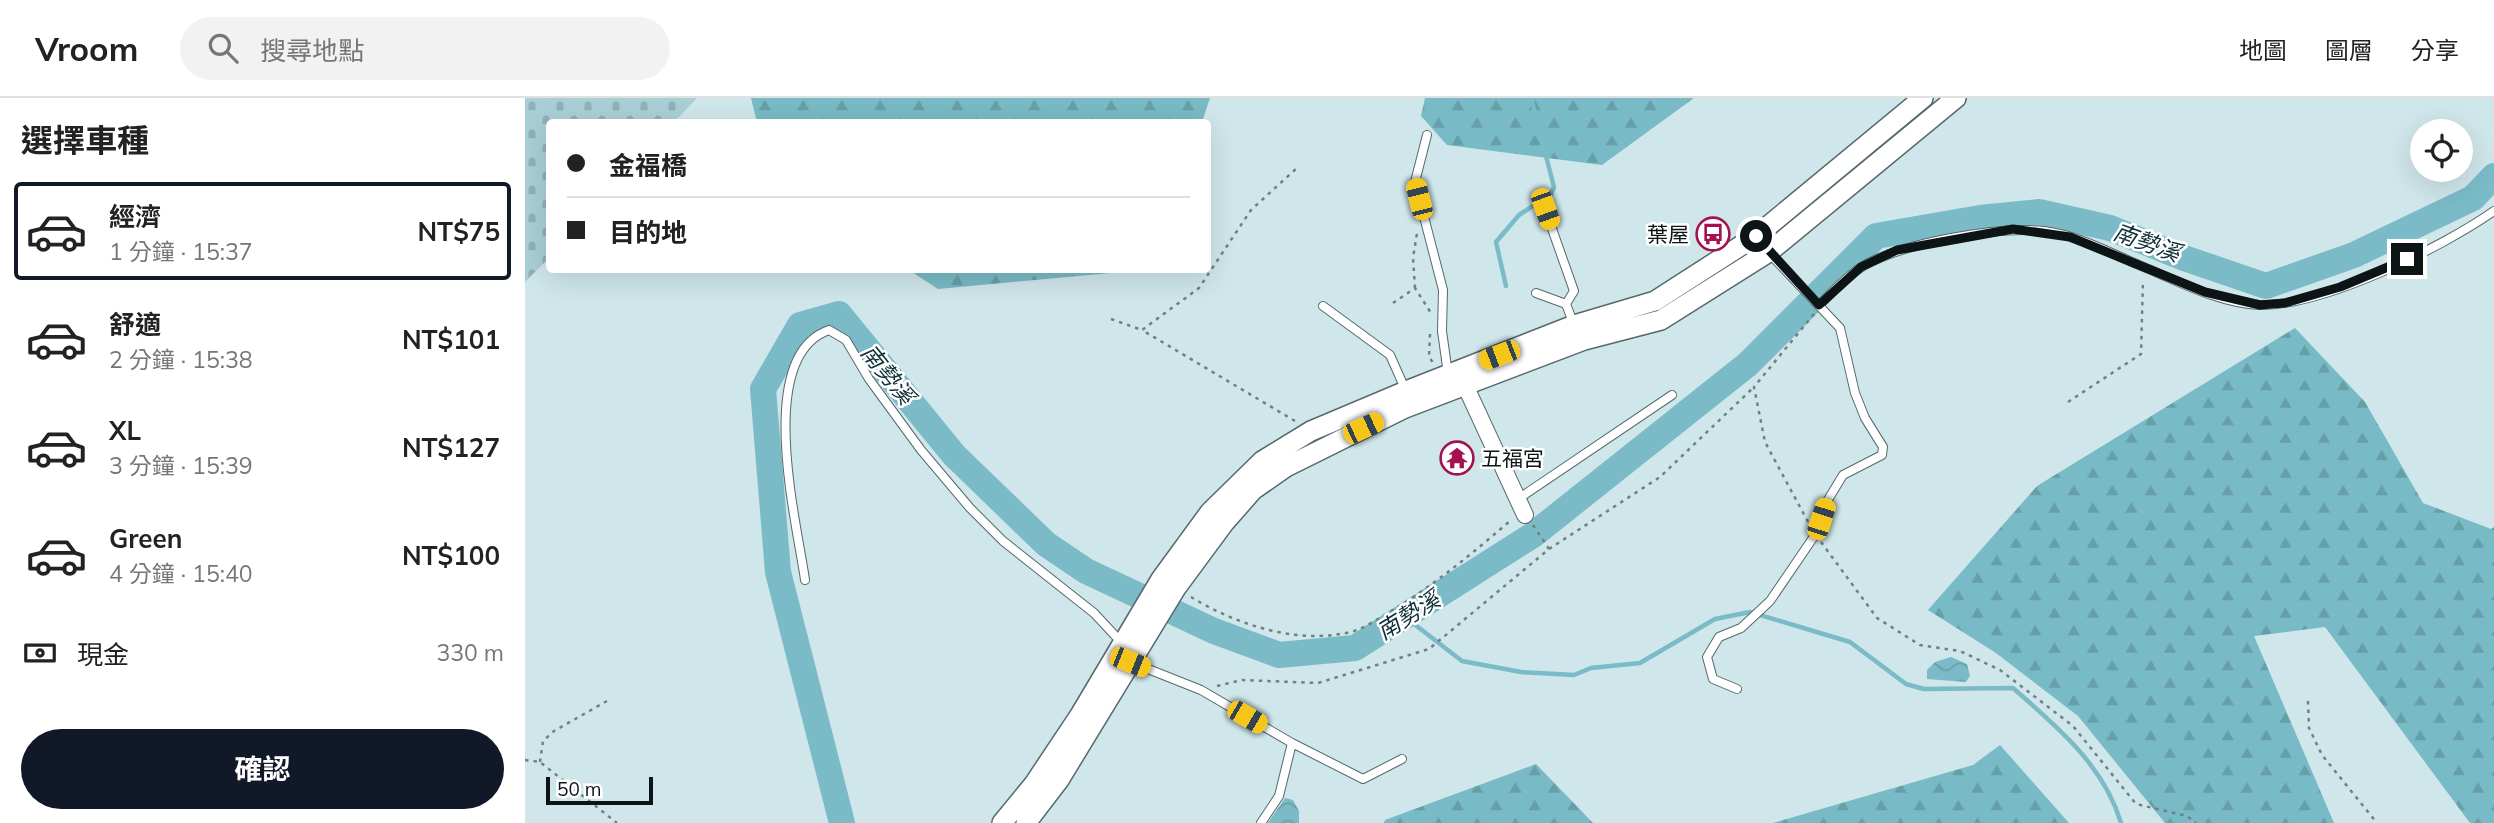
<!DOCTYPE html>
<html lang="zh-TW">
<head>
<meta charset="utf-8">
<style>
	:root { --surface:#fff; --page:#f2f2f2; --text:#222; --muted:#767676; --line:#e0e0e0; --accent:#111827 }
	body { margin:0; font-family:Mulish,"Noto Sans TC",sans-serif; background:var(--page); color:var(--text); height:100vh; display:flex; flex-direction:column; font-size:26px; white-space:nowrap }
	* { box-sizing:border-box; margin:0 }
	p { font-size:23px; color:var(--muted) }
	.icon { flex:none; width:38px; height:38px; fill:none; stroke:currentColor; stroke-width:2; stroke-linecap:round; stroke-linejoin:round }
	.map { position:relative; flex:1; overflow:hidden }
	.side { display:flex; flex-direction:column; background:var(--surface); width:525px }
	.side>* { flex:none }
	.top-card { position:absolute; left:21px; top:21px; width:665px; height:154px; border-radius:7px; box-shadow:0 7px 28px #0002; display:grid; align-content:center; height:154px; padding:0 21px; background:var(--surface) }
	.tools { position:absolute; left:1885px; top:21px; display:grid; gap:14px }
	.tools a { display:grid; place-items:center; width:63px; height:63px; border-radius:50%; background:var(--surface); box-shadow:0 7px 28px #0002; font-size:35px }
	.scale { position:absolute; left:21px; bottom:18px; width:107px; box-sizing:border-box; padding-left:7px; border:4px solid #0c1415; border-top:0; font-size:19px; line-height:24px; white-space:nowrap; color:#0c1415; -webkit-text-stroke:5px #fff; paint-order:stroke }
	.end { position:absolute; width:32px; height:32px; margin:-16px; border:9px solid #0c1415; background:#fff; box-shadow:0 0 0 4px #fff }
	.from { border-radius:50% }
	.car { position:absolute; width:21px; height:42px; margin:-21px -10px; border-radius:9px; box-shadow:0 0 5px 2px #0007; background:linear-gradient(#f5c518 24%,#345 0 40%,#f5c518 0 76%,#345 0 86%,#f5c518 0) }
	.top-card b { display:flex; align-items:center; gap:24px; height:66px; font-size:26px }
	.top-card b+b { border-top:2px solid var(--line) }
	.top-card i { width:18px; height:18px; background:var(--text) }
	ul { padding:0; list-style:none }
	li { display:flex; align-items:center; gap:21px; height:98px; margin:0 14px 10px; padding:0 7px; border:4px solid transparent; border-radius:7px }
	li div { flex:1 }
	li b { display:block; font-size:26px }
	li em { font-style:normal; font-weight:700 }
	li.on { border-color:var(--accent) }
	li>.icon { width:63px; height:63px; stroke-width:1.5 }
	h2 { padding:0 21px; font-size:32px; line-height:84px }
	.pay { display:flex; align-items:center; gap:18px; height:77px; padding:0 21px; font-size:26px }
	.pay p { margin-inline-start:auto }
	.button { display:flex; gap:14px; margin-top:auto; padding:14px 21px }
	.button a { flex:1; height:80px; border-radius:42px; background:var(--accent); color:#fff; font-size:28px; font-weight:700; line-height:80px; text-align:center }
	header { display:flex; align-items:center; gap:42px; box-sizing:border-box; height:98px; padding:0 35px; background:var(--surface); border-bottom:2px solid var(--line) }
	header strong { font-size:33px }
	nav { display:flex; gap:38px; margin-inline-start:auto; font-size:24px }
	.search { width:490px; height:63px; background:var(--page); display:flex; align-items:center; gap:18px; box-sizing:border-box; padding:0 24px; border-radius:38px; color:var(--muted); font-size:26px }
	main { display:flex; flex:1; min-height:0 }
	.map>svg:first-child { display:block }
	.forest { fill:url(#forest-firs) }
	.cemetery { fill:url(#cemetery-stones) }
	.water { fill:url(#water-waves) }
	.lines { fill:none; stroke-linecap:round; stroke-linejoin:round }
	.stream { stroke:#7abbc7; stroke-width:4.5 }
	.river { stroke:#7abbc7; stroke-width:26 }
	.service-casing { stroke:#55696d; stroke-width:10 }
	.minor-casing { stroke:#55696d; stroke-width:18 }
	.tertiary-casing { stroke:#55696d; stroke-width:22 }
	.path { stroke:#718083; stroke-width:2.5; stroke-dasharray:3.5 5; stroke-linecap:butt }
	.service { stroke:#fff; stroke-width:8 }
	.minor { stroke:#fff; stroke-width:16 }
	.tertiary { stroke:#fff; stroke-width:19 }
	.route { stroke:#0c1415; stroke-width:9 }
	.labels { text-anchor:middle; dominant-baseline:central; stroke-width:5; stroke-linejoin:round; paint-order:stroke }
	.poi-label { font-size:21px; fill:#0c1415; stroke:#fff; text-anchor:end }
	.water-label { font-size:23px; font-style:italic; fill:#0f3036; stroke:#fff }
</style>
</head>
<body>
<header>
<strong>Vroom</strong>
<div class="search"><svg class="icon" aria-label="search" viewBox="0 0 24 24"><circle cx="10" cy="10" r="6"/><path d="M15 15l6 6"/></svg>搜尋地點</div>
<nav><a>地圖</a><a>圖層</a><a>分享</a></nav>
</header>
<main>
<section class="side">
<h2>選擇車種</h2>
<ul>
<li class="on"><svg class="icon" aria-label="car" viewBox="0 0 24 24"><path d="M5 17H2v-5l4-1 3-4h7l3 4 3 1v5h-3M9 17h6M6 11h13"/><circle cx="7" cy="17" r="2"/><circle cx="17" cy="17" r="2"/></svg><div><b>經濟</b><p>1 分鐘 · 15:37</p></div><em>NT$75</em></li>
<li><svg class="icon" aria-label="car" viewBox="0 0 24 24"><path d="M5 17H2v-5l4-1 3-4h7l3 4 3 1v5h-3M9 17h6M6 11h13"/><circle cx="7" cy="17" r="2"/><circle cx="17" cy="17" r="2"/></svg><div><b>舒適</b><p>2 分鐘 · 15:38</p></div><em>NT$101</em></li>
<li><svg class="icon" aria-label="car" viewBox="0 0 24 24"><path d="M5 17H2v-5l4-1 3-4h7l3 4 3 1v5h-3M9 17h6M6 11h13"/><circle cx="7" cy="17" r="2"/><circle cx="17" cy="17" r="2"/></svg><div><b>XL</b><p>3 分鐘 · 15:39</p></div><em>NT$127</em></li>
<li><svg class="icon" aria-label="car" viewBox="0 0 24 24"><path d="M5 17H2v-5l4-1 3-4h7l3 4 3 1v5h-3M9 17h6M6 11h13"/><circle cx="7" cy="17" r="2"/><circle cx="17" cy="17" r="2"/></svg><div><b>Green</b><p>4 分鐘 · 15:40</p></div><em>NT$100</em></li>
</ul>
<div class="pay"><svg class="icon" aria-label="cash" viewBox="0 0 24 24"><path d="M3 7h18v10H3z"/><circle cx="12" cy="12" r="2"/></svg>現金<p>330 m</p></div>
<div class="button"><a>確認</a></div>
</section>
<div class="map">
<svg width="1969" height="725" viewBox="0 0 1969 725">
	<defs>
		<pattern id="forest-firs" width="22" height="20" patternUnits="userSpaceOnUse" patternTransform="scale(1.75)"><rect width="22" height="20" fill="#78bac5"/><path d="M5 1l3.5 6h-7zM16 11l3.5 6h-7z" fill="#679fa8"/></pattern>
		<pattern id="cemetery-stones" width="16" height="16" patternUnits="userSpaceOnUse" patternTransform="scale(1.75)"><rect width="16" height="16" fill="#a9cfd6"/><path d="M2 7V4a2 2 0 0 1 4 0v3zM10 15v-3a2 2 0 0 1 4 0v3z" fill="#90b1b7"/></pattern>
		<pattern id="water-waves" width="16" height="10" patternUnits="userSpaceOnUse" patternTransform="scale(1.75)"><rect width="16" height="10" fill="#7abbc7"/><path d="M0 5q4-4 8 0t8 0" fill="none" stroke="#68a0aa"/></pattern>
	</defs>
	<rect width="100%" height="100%" fill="#cfe6ea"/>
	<path class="forest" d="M226,0H685L677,24H232Z
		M900,0H1169L1077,67L922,47L896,18Z
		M384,172H589L586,175L413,191Z
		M1770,230L1840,304L1898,405L1966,431L1969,429V725H1945L1800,529L1729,538L1809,725H1640L1553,618L1471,555L1403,512L1512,388Z
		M1475,647L1544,725H1248L1448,667Z
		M1011,666L1068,725H859L860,722Z"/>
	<path class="cemetery" d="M0,0H172L149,24H24V160L0,184Z"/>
	<path class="water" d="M1426,559L1442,566L1445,578L1441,584L1402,581V572L1410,564Z
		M760,700L768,702L774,713V725H743Z"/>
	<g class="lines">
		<path class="stream" d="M981,188L971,144L994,117L1026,96L1029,89L1006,0
			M880,519L937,563L996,574L1049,577L1066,570L1115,565L1190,521L1225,514L1325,544L1381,586L1399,591L1488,590C1531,628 1579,667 1596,725"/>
		<path class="river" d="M317,725L253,474L238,291L275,227L314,216L429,357L521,446L561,473L689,533L754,557L830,550L1008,437L1223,266L1351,138L1455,120L1514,114L1585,130L1659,160L1741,188L1829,157L1948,100L1969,78"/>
		<defs>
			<path id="service" d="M902,37L890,84L918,192L917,233L923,276
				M1020,111L1049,193L1041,206L1049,227
				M1011,195L1041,206
				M1294,207C1308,194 1322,178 1338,168C1378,145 1473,128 1519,133C1552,137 1583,154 1614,167C1651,182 1693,205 1734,207C1799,208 1916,150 1969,113
				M798,208L865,257L881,293
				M993,401L1147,297
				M280,482C272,424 229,258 304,232L321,242L344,281L396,352L445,410L478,443L569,515L596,544
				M608,565L676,592L767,645L754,698L736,725
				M1212,591L1188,581L1182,559L1194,539L1216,530L1245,503L1290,437L1301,405L1318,377L1357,357L1358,349L1340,320L1330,295L1315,230L1245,156
				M767,645L838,681L877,661"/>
			<path id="minor" d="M940,287L1000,417"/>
			<path id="tertiary" d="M477,725L509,686L555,617L636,481L685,414L737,363L786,333L881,293L1049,227L1130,203L1231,138L1398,0
				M501,725L534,682L651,490L699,425L728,392L761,369L880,310L1059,242L1136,222L1244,154L1431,0"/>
		</defs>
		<use href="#service" class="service-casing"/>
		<use href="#minor" class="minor-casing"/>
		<use href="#tertiary" class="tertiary-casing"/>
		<path class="path" d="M890,190L888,160L892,135
			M868,205L890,190L906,215
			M586,221L617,232
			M905,236L904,259L909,266
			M1543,304L1616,256L1618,182
			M770,323L617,232L674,190L726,112L773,69
			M1283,424L1240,344L1229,289L1289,216
			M1008,427L1024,451
			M1296,444L1352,520L1395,547L1435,553L1475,572L1548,628L1611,706L1662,718L1671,725
			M666,499C712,527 775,548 829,533C839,530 849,523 858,518C904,491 946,457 986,422
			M692,588L717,582L793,585L904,551L1024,451L1135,379L1229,289
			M1783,603L1784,630L1797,657L1852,725
			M0,662L15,664L92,725
			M15,664L18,643L29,633L82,603"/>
		<use href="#service" class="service"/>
		<use href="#minor" class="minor"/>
		<use href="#tertiary" class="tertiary"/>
	</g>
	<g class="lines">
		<path class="route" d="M1231,138L1294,207L1336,169L1372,152L1488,131L1545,139L1680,194L1735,207L1760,205L1815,189L1882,161"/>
	</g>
	<defs>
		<symbol id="bus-ring" viewBox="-11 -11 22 22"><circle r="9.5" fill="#fff" stroke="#a41050" stroke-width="1.5"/><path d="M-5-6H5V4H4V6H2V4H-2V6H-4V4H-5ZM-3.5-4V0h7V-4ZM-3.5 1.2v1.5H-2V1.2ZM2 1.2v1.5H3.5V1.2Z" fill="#a41050"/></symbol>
		<symbol id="temple-ring" viewBox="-11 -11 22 22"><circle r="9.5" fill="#fff" stroke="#a41050" stroke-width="1.5"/><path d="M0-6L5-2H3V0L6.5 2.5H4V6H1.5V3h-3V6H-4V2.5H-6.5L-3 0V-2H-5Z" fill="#a41050"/></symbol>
	</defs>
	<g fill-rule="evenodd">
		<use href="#bus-ring" x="1169" y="117" width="38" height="38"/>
		<use href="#temple-ring" x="913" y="341" width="38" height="38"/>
	</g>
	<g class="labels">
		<g class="poi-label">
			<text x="1164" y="136">葉屋</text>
			<text x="956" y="360" text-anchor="start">五福宮</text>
		</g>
		<g class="water-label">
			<text transform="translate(1622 144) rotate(20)">南勢溪</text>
			<text transform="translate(363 276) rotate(51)">南勢溪</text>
			<text transform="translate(883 517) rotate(-32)">南勢溪</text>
		</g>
	</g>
</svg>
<div class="tools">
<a><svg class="icon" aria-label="locate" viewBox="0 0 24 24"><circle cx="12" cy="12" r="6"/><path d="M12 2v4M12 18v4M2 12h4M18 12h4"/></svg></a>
</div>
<div class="scale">50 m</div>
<i class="end from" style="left:1231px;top:138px"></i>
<i class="end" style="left:1882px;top:161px"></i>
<i class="car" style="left:894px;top:101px;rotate:346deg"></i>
<i class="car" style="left:1020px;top:111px;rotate:160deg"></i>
<i class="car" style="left:974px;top:257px;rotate:249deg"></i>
<i class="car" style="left:838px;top:330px;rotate:65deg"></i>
<i class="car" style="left:1296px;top:421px;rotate:18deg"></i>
<i class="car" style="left:605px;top:564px;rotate:112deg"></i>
<i class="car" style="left:722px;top:619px;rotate:120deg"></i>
<div class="top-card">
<b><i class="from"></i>金福橋</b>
<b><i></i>目的地</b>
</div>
</div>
</main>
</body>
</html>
